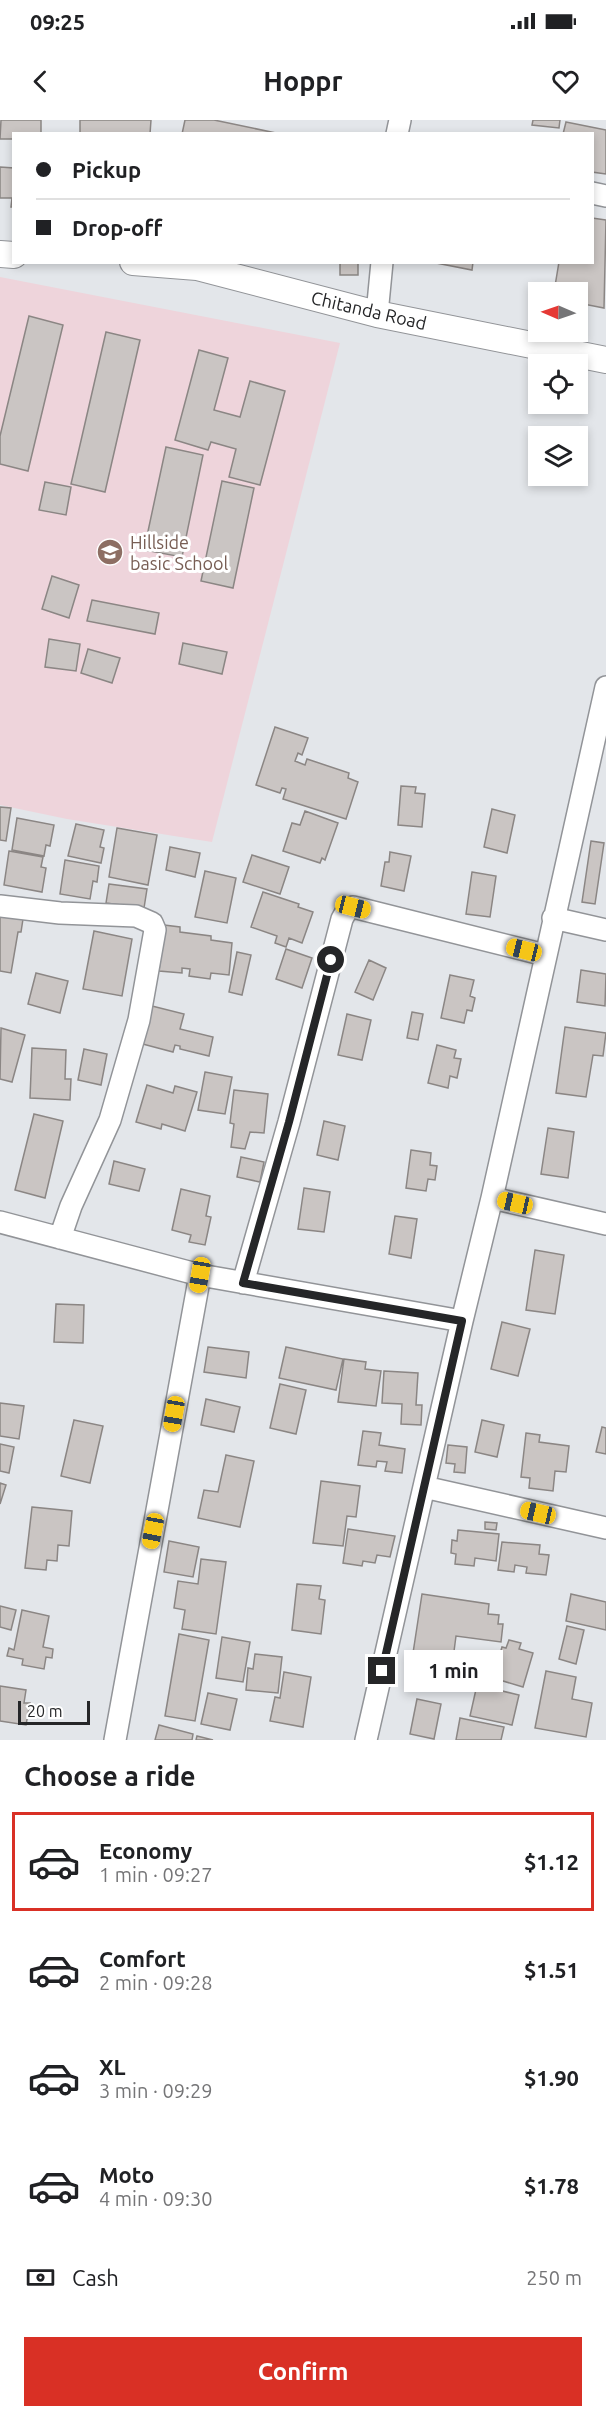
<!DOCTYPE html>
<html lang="en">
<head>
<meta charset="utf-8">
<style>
	:root { --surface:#fff; --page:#f6f6f6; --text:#202124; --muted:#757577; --line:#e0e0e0; --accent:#d93025 }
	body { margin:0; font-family:Ubuntu,sans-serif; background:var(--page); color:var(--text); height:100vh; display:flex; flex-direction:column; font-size:22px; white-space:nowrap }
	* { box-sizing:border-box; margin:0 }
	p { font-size:20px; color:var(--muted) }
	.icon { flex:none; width:33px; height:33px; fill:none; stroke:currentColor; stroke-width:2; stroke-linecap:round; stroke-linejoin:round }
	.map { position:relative; height:1620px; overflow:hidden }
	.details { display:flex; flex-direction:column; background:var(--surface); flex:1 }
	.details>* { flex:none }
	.banner { position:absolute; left:12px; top:12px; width:582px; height:132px; border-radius:0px; box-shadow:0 3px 9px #0003; display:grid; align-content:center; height:132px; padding:0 24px; background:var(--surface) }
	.needle { width:39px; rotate:272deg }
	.tools { position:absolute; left:528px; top:162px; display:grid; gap:12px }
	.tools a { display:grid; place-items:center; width:60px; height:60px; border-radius:0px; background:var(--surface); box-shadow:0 3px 9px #0003; font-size:30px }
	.scale { position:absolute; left:18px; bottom:15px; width:72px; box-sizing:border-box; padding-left:6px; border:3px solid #252628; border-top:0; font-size:16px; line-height:21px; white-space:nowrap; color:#252628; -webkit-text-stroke:4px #fff; paint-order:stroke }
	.end { position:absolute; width:27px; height:27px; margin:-14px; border:8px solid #252628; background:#fff; box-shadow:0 0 0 3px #fff }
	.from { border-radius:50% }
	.bubble { position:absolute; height:42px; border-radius:0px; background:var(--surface); box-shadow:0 3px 9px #0003; font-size:20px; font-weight:600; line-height:42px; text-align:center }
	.car { position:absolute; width:18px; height:36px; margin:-18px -9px; border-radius:8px; box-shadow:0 0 4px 2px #0007; background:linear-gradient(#f5c518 24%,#345 0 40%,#f5c518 0 76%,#345 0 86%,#f5c518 0) }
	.banner b { display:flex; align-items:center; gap:21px; height:57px; font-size:22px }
	.banner b+b { border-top:2px solid var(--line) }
	.banner i { width:15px; height:15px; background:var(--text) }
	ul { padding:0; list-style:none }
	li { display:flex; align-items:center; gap:18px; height:99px; margin:0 12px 9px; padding:0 12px; border:3px solid transparent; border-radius:0px }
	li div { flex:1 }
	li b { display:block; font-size:22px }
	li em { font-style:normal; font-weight:600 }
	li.active { border-color:var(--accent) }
	li>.icon { width:54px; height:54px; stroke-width:1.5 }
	h2 { padding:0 24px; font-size:27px; line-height:72px }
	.pay { display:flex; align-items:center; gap:15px; height:66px; padding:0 24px; font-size:22px }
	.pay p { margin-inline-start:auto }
	.button { display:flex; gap:12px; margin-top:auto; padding:12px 24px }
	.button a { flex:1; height:69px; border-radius:0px; background:var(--accent); color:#fff; font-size:24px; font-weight:600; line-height:69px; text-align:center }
	.status { display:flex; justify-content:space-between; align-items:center; height:42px; padding:0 30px; background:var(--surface); direction:ltr }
	.status svg { height:16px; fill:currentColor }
	header { display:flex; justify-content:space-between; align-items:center; height:78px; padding:0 24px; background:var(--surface); font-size:27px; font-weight:600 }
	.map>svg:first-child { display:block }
	.education { fill:#eed4db }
	.building { fill:#cac5c3; stroke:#8b8684; stroke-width:1.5 }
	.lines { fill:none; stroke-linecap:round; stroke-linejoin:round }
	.minor-casing { stroke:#929498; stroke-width:24 }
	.tertiary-casing { stroke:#929498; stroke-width:28 }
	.minor { stroke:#fff; stroke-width:21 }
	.tertiary { stroke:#fff; stroke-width:26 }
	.route { stroke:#252628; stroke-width:8 }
	.labels { text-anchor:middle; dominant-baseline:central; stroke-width:6; stroke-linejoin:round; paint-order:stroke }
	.street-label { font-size:18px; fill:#252628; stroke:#fff }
	.education-label { font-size:18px; fill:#785e54; stroke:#fff; text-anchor:start }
</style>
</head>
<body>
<div class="status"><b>09:25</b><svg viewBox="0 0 49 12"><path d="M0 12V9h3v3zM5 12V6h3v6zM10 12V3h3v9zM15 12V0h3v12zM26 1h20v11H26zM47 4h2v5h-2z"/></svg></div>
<header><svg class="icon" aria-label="back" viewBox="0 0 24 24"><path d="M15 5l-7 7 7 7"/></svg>Hoppr<svg class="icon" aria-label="heart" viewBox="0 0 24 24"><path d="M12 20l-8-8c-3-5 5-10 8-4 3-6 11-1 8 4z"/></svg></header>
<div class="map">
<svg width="606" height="1620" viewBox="0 0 606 1620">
	<rect width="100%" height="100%" fill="#e3e6ea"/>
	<path class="education" d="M0,157L340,223L212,722L67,699L0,685Z"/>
	<path class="building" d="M1,0H41V14H14V19H0Z
		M80,0H151L150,14H80Z
		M185,0H214L276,13L182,14Z
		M533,0H560L559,8L532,5Z
		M566,2L606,10V54L592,52V14H563Z
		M0,47L14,48V87H11L12,78H0Z
		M592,98L606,100L604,188L578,183V172H554L559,142H592Z
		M340,142H358V155H340Z
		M431,142H473L472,150Z
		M29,196L63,205L28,351L0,344V316Z
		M106,212L140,220L105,372L71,364Z
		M199,230L228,238L214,290L240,297L250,261L285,271L260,365L229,357L236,329L211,322L208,330L175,320Z
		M166,327L203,335L182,437L144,430Z
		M222,361L254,368L233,468L201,461Z
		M45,362L71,367L66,395L39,390Z
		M52,456L79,465L69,498L42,489Z
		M92,480L159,493L155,514L87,501Z
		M49,519L80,524L76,551L45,547Z
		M183,523L227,532L222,554L179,544Z
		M88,529L120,538L112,563L81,553Z
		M275,607L308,618L302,635L298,633L295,641L305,645L307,639L349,653L348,658L358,662L346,699L283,679L286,669L282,668L280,673L256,665Z
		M401,666L416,667L415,673L425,674L422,707L398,705Z
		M0,687L11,688L6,721L0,720Z
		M492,689L515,695L507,733L484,727Z
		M305,691L338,703L325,740L322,738L320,743L283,731L292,703L300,705Z
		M17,698L54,705L50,726L46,725L44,736L12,730Z
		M76,704L104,710L100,727L104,728L101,743L68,736Z
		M117,708L157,715L148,765L109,757Z
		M591,721L604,723L595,784L582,782Z
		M170,727L200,733L195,757L166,750Z
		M9,731L43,737L41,747L46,748L42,772L4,765Z
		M390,732L411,736L404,771L381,766L385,742H389Z
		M252,735L289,747L280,774L243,762Z
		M65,740L99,746L97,762L93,761L90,779L60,774Z
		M205,751L236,758L227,803L195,797Z
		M472,752L496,756L490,797L466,794Z
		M109,764L147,769L144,788L106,783Z
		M263,772L299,784L298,787L313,792L302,823L289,818L286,827L275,823L277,816L251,807Z
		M0,796L23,799L21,812H18L11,853L0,851Z
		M164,805L180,807V812L211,816V820L232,823L229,855L211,853L210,859L189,856L190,849L182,848V853L159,851Z
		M94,811L132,819L122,876L83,869Z
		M286,829L312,838L302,868L276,859Z
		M237,832L251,835L242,875L229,872Z
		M369,840L386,848L373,880L355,872Z
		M581,850L606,854L605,886L577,882Z
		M36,853L68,861L60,893L28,884Z
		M450,855L474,860L470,876L475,878L472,891L467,890L464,903L441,898Z
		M144,884L184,894L180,909L213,917L209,936L180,929V926L175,925L173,932L135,922Z
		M412,892L423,894L418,920L407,918Z
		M347,894L371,900L362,940L338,935Z
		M565,907L606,913L603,936L593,935L586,977L556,973Z
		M1,908L25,915L12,962L0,959Z
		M437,925L456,930L454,938L461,939L457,958L450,956L448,968L428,963Z
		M32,928L66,930L65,959H71L70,980L30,978Z
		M84,929L107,934L101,965L78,960Z
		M205,952L232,957L225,994L198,990Z
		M147,965L173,973L175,966L197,972L185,1011L162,1004L161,1009L136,1002Z
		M234,970L268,974L264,1013L250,1012L245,1029L231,1027L234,1004L230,1003Z
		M34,994L63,1001L45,1078L15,1070Z
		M324,1001L345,1006L338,1040L317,1035Z
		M548,1008L574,1012L568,1058L541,1054Z
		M411,1030L431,1033L430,1045L437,1046L435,1060L428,1059L426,1071L406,1068Z
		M241,1037L264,1042L260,1062L237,1057Z
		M114,1041L145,1049L139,1071L109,1064Z
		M304,1068L330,1072L324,1112L298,1109Z
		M181,1069L210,1076L206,1096L211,1097L205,1125L189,1122L191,1115L172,1110Z
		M395,1096L417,1099L411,1138L389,1134Z
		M535,1130L564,1135L555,1194L526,1190Z
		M56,1184L84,1185L83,1223L54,1222Z
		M502,1202L530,1209L518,1256L491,1249Z
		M208,1227L249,1232L246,1258L204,1252Z
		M286,1227L343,1239L336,1270L279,1258Z
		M344,1239L366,1242L365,1249L381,1251L376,1286L338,1282Z
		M384,1251L418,1253L416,1285H422L421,1305L401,1304L402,1284L382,1283Z
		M280,1264L306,1270L296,1314L270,1308Z
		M206,1279L240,1287L234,1312L201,1305Z
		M0,1283L24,1286L19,1319L0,1316Z
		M74,1300L103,1306L90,1363L61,1356Z
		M482,1300L504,1305L497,1337L475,1332Z
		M602,1307L606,1308V1334L596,1332Z
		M363,1311L381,1313L379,1325L405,1329L402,1353L385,1351L387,1342L377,1341L376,1347L358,1345Z
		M526,1313L540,1315L539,1322L569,1326L566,1352L555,1351L553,1371L529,1368L530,1358L521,1357Z
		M0,1324L14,1327L9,1353L0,1351Z
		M448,1325L467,1327L465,1353L454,1352L455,1344L446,1343Z
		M226,1335L254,1341L240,1407L198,1398L204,1370L218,1372Z
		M321,1361L360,1366L356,1397L347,1396L343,1426L313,1423Z
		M0,1363L6,1365L0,1384Z
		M32,1387L72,1391L69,1426L58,1425L57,1441L47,1440L46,1450L25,1448Z
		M485,1402L497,1403L496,1410L485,1409Z
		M348,1409L395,1416L390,1437L377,1435L375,1443L363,1441L362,1446L343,1443Z
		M458,1410L499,1414L496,1441L475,1438L474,1446L455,1444L456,1434L451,1433L452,1420L457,1421Z
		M169,1421L199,1427L193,1457L164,1452Z
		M502,1422L540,1425L539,1434L549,1435L546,1455L526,1453L527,1447L515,1445L514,1452L498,1450Z
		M201,1439L226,1442L216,1514L182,1509L185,1490L174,1488L178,1461L198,1464Z
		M297,1464L321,1466L319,1479L325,1480L321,1514L292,1510Z
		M422,1474L489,1484L488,1494L499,1495L498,1504H503L501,1522L456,1516L453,1539L413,1533Z
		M571,1474L606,1482V1510L566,1501Z
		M0,1486L16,1490L11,1510L0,1507Z
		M22,1490L49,1496L43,1527L53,1529L52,1538L46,1537L44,1549L22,1545L23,1539L7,1536L9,1528L14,1530Z
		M567,1506L584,1510L576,1544L559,1539Z
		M179,1514L209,1520L195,1601L165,1596Z
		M222,1517L250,1522L243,1562L216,1558Z
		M509,1520L521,1523L519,1529L533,1533L523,1567L493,1558L502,1527L506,1528Z
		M255,1534L282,1537L278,1573L246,1570L248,1548L253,1549Z
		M546,1551L576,1557L572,1579L592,1583L586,1617L535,1608Z
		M284,1552L311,1557L303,1607L270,1601L275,1577L280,1578Z
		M477,1565L519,1575L512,1605L470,1596Z
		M0,1566L26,1570L24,1583H30L26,1605L0,1601Z
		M208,1573L237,1579L230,1610L201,1604Z
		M417,1579L441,1584L434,1619L410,1614Z
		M460,1598L504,1607L501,1620H456Z
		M159,1605L193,1614L192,1620H155Z
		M197,1616L213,1620H196Z"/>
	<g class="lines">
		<defs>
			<path id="minor" d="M397,14L400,0
				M592,73L606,76
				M377,194L382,142
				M0,786L60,793L136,796L152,803L155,810L139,900L110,1000L71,1086L60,1118
				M553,798L606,810
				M492,1078L606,1104
				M0,1102L200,1155
				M243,1163L289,1002L342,799L347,790L353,787L545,835
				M424,1367L606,1408
				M115,1620L200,1155L462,1201
				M366,1620L462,1201L492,1078L606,567"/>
			<path id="tertiary" d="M0,134L14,135
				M133,142L197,147L377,194L606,240"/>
		</defs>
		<use href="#minor" class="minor-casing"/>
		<use href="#tertiary" class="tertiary-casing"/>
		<use href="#minor" class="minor"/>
		<use href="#tertiary" class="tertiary"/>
	</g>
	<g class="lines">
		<path class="route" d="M331,840L289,1002L243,1163L462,1201L382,1551"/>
	</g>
	<defs>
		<symbol id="school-disc" viewBox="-11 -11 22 22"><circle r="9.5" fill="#8d6e63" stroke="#fff"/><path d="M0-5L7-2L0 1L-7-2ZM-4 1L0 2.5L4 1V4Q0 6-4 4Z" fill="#fff"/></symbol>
	</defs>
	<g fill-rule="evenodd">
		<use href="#school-disc" x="95" y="417" width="30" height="30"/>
	</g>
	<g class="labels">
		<g class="street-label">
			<text transform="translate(369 190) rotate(13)">Chitanda Road</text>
		</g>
		<g class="education-label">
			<text x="130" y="422">Hillside<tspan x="130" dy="21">basic School</tspan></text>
		</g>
	</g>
</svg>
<div class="tools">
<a><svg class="needle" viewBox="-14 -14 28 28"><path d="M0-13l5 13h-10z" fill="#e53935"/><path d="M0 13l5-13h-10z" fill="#757577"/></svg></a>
<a><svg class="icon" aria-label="locate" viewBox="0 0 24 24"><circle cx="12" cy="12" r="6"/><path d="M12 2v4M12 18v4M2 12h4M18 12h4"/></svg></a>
<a><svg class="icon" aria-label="layers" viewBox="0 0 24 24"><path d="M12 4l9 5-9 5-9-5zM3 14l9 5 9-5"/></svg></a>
</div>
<div class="scale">20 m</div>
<i class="end from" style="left:331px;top:840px"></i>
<i class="end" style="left:382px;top:1551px"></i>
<div class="bubble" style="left:404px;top:1530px;width:99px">1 min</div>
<i class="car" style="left:353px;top:787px;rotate:104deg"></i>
<i class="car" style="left:524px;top:830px;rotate:284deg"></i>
<i class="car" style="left:515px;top:1083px;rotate:283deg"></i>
<i class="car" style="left:200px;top:1155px;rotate:190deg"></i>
<i class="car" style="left:174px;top:1294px;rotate:190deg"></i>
<i class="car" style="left:538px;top:1393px;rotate:283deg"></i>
<i class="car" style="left:153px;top:1411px;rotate:191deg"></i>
<div class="banner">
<b><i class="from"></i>Pickup</b>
<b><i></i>Drop-off</b>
</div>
</div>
<section class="details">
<h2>Choose a ride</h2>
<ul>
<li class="active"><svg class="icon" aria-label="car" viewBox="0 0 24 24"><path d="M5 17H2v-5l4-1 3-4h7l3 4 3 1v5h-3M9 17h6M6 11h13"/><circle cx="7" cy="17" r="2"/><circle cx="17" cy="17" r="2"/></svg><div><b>Economy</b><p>1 min · 09:27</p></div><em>$1.12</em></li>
<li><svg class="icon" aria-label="car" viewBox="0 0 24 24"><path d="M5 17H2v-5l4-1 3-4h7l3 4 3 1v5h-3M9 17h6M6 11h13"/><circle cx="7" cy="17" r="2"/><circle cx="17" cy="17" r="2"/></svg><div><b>Comfort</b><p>2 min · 09:28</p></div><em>$1.51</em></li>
<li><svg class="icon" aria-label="car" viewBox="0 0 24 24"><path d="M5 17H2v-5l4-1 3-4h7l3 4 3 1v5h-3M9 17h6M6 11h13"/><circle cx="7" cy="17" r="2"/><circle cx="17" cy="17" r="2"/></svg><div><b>XL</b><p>3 min · 09:29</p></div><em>$1.90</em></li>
<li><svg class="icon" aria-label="car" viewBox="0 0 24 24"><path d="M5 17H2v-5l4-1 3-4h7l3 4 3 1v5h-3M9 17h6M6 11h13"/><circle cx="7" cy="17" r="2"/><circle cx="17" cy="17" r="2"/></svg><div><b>Moto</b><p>4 min · 09:30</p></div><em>$1.78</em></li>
</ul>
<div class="pay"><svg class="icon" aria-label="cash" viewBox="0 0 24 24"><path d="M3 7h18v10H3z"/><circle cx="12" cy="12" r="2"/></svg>Cash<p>250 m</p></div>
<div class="button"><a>Confirm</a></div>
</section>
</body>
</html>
